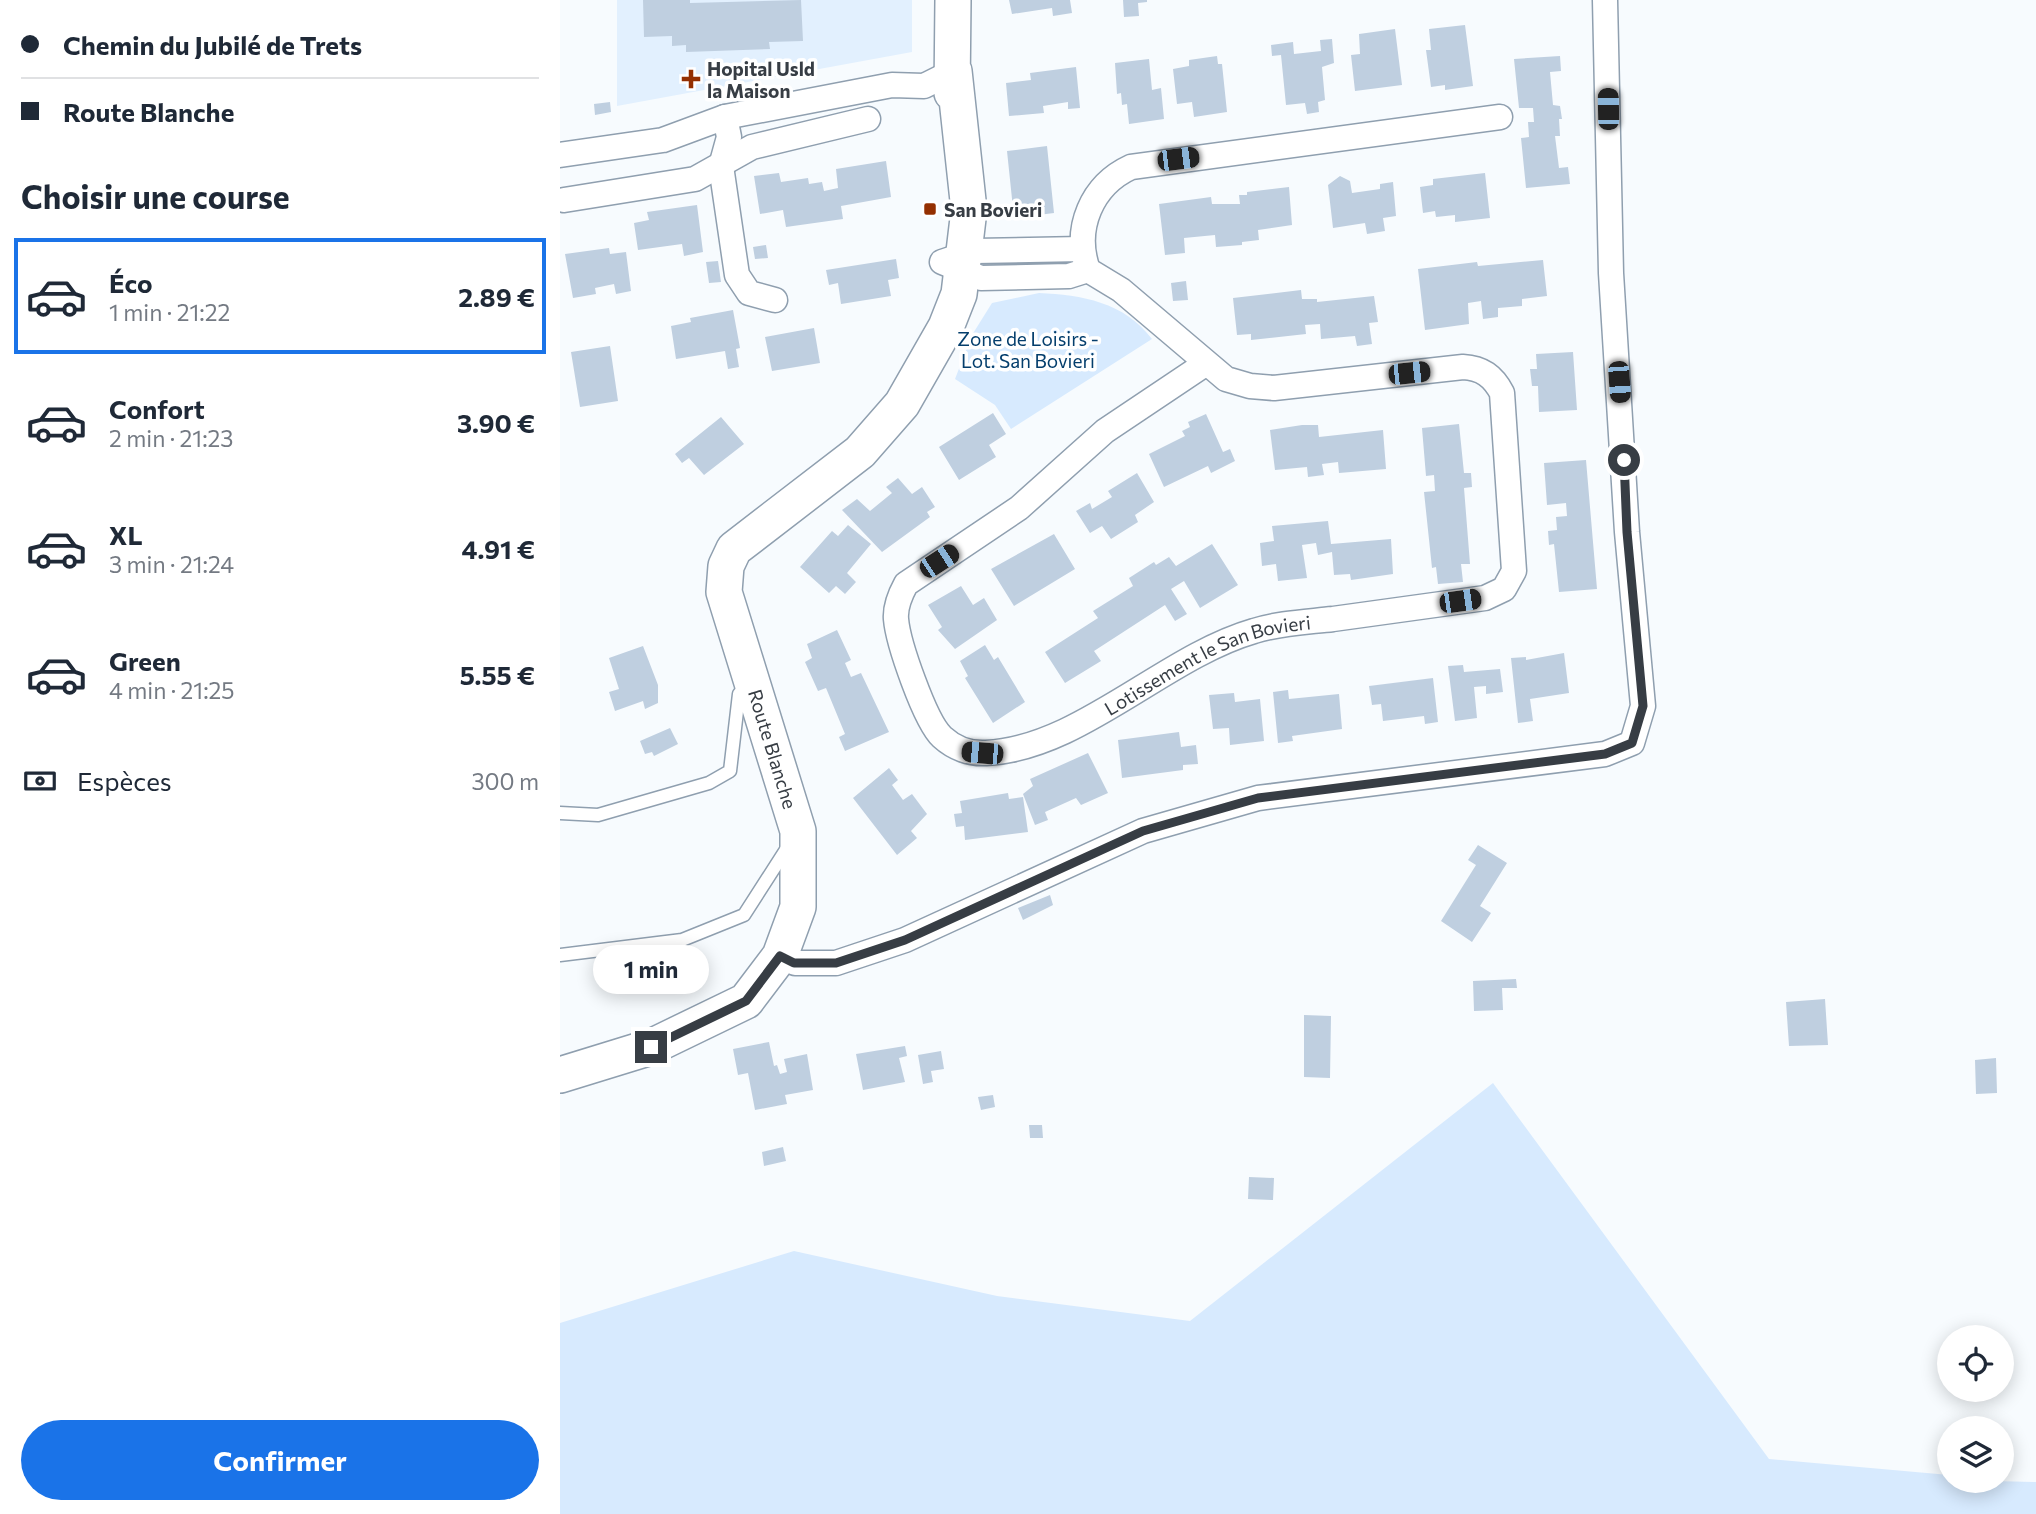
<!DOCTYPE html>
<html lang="fr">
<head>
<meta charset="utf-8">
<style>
	:root { --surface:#fff; --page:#f6f6f7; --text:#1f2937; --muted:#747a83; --line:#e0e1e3; --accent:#1a73e8 }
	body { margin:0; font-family:Commissioner,sans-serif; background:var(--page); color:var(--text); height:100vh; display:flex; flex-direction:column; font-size:26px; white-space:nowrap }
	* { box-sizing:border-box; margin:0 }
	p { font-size:23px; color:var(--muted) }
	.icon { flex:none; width:38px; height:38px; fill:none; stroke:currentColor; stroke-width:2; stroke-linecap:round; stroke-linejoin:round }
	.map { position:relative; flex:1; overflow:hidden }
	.side { display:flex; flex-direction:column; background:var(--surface); width:560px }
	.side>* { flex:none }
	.top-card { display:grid; align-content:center; height:154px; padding:0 21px; background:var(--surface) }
	.tools { position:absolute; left:1377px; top:1325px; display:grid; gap:14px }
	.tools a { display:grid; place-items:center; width:77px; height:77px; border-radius:50%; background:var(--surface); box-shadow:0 4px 18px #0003; font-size:35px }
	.end { position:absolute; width:32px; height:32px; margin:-16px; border:9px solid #373d44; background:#fff; box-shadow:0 0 0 4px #fff }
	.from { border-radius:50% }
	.bubble { position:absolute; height:49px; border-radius:24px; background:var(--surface); box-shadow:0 4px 18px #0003; font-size:23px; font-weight:700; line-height:49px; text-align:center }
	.car { position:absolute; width:21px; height:42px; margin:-21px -10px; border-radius:9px; box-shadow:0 0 5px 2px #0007; background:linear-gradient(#222 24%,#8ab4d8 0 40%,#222 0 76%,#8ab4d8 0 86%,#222 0) }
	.top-card b { display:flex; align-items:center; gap:24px; height:66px; font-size:26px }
	.top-card b+b { border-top:2px solid var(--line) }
	.top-card i { width:18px; height:18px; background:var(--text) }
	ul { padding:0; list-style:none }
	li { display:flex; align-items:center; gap:21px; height:116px; margin:0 14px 10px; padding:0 7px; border:4px solid transparent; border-radius:0px }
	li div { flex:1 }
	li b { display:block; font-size:26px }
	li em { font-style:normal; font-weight:700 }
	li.active { border-color:var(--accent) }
	li>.icon { width:63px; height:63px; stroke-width:1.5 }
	h2 { padding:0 21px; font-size:32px; line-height:84px }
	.pay { display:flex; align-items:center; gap:18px; height:77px; padding:0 21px; font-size:26px }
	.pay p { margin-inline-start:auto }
	.cta { display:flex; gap:14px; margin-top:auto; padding:14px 21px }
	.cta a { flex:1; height:80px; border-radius:42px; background:var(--accent); color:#fff; font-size:28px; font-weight:700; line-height:80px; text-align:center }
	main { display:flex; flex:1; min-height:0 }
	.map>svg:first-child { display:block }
	.built { fill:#e2f0fe }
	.green { fill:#d7eafe }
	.building { fill:#bfcfe0 }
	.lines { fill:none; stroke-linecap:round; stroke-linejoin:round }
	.lane-casing { stroke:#8f9faf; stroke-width:15 }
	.street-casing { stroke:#8f9faf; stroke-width:27 }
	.secondary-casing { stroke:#8f9faf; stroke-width:38 }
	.lane { stroke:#fff; stroke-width:12 }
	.street { stroke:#fff; stroke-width:24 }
	.secondary { stroke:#fff; stroke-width:35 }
	.route { stroke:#373d44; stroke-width:9 }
	.poi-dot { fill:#942f01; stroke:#fff; stroke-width:2.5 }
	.labels { text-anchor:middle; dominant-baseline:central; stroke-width:7; stroke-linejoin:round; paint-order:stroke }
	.poi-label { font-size:19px; font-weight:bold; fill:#373d44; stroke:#fff; text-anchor:start }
	.park-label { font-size:19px; fill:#043e6c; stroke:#fff }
	.street-label { font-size:19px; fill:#373d44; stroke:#fff }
</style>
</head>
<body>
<main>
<section class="side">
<div class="top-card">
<b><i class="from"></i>Chemin du Jubilé de Trets</b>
<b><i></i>Route Blanche</b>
</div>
<h2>Choisir une course</h2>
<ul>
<li class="active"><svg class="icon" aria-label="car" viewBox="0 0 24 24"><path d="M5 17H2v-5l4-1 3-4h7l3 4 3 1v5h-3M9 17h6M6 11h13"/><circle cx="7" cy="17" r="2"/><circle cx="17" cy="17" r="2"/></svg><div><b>Éco</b><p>1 min · 21:22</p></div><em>2.89 €</em></li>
<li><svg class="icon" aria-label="car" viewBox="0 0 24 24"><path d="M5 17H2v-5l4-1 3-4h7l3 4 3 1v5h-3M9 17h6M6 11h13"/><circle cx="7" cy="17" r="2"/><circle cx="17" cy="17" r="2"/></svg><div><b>Confort</b><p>2 min · 21:23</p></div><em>3.90 €</em></li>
<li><svg class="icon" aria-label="car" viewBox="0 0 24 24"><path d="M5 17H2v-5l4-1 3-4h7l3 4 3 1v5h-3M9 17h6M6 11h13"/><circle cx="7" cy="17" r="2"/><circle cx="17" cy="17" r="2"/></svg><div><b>XL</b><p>3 min · 21:24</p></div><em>4.91 €</em></li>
<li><svg class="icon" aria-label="car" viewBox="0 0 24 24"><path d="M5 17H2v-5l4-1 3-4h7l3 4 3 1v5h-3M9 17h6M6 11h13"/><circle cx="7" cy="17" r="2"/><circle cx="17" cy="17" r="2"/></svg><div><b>Green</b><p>4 min · 21:25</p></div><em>5.55 €</em></li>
</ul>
<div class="pay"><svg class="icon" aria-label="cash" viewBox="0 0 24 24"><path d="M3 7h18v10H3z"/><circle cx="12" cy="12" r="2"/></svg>Espèces<p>300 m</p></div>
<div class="cta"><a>Confirmer</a></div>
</section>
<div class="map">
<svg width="1476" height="1514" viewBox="0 0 1476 1514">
	<rect width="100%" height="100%" fill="#f7fbfe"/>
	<path class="built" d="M57,0H352V52L57,106Z"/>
	<path class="green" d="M479,293C522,295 564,302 592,339L451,429L435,405L395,379L412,335L432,303Z
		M933,1083L1209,1459L1389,1475L1390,1480L1476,1482V1514H0V1323L234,1251L437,1296L630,1321Z"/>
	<path class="building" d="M83,0H130V3L241,0L243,41L209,42L210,49L126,52V45L112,46V36L84,37Z
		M449,0H510L512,13L493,16L492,8L452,14Z
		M563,0H587V2L578,3L579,16L564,17Z
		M905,25L913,86L885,90V85L871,87L866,50H871L869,29Z
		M835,29L842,85L795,91L791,55L800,54L799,34Z
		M772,39L774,63L762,67L765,100L758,102L759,112L747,114L745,103L726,105L721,55L712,56L711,45L733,42L734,54L761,51L760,40Z
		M657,56L658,64H662L667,112L634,117L632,102L617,104L613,69L629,66V60Z
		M1000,56L1001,71L990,72L993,105L1000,106L1002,119H999L1000,136H995L999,168L1008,167L1010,184L966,188L961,138L969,137L968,122H974L973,108H959L954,59Z
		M589,59L592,90L601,88L604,119L569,124L567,104L562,105L561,93L557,94L555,63Z
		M516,67L520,108L508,109V102L483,106L484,113L449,116L446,83L471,80L470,73Z
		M50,102L51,112L35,115L34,104Z
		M487,146L494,213L454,218L447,151Z
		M326,161L331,197L281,206L283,219L226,227L223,210L200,214L194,176L219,173L221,182L248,178L249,184L262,182L264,191L278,188L276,169Z
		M925,173L930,218L895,222V215L876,217L875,211L863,213L860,187L873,185V179Z
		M780,176L790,181L792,193L820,189V184L833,182L836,216L823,218L825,231L807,234L805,223L773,228L768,185Z
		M729,187L732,225L698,230L699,240L682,242V245L656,247L655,235L624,238L625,253L605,255L599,204L651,197L652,204H680L679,195H687V192Z
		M137,205L143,252L124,256L122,244L78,250L74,223L89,220L87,212Z
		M206,245L208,258L195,259L193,247Z
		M49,248L50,254L66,252L71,291L56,294L54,284L35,288L36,294L13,298L5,254Z
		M336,259L339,278L328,280L331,296L281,304L278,283L269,285L266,270Z
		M983,260L987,296L962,299V306L938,308V317L923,319L921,301L908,303L909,324L865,330L858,269L917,262L918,266Z
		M158,261L161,282L149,283L146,262Z
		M626,281L628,300L613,301L611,283Z
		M741,290L742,299H757V302L814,296L818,322L809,323L812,344L797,346L795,336L761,339L760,324L745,325L746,334L691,340V334L677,335L673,298Z
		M173,310L180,348L176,349L179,367L168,369L165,351L116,359L111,326L131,322L130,318Z
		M254,328L260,363L212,371L205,337Z
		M50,346L58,401L20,407L11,352Z
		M1013,352L1017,410L979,412L978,386H972L970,369H977L976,354Z
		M433,413L446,434L429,445L436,457L399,480L379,447Z
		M646,414L663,452L670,449L675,461L651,473L648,466L604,487L589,454L625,436L622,431L630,427L628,422Z
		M161,417L184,444L144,475L129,458L122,463L115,454Z
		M899,424L904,473H911L912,487L904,488L910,564H901L903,582L878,584L876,567L872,568L864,492L875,491L874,475L866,476L862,428Z
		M742,425H758L759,437L823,430L826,469L779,473L778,462L762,464L764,475L748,477L747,467L715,470L710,430Z
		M1026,460L1037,589L999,592L994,544L989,545L988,531L997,530L996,517L1007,516L1006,503L987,505L984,463Z
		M577,473L594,502L575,515L578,522L551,539L542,526L530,533L516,511L530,503L532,509L552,497L548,491Z
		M338,478L352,494L362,487L375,507L367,512L370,517L322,552L282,510L297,499L310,511L332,493L326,487Z
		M768,521L771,544L831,539L833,574L791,580L790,574L774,575L772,552L758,555L756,543L742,545L747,578L718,581L716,564L702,566L700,543L714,541L712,526Z
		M288,525L311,544L287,573L296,582L285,594L276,586L269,593L240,567L272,531L278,536Z
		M494,534L515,569L454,606L431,569Z
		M652,544L678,585L640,608L624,581L611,589L627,614L615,621L605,605L534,651L541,661L505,683L485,652L538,618L533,611L573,586L569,578L594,562L596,565L609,557L616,566Z
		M401,586L413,605L424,598L437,620L395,649L378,630L382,627L368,605Z
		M277,630L291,660L285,663L291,677L301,673L329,732L285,751L279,737L285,734L266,688L258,691L245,662L252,658L247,644Z
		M425,645L434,660L438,657L465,702L433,723L405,678L408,676L400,661Z
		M83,646L98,685V703L85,709L83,701L55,711L49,692L59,689L49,658Z
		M1004,653L1009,693L970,699L973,721L958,723L951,658L966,657V660Z
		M903,665L904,672L940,669L943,692L926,694V686L914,687L917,718L895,721L888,666Z
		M873,678L878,722L865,724L864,716L823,721L821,704L812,705L809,686Z
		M728,690L729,699L779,694L782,729L732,736L733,741L718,743L713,692Z
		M674,693L675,702L700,699L704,741L670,745L669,728L653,729L649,695Z
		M110,728L118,744L94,756L92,752L85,754L80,741Z
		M619,732L621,747L636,745L638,764L623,765V770L562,778L558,740Z
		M528,753L548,793L521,805L516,798L485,812L488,820L475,825L463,794L473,786L470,779Z
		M329,768L338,780L332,785L343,800L352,794L367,814L351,831L357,838L337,855L293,798Z
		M448,793L449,799L463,797L468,832L405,840L404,826L396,827L394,814L402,813L400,801Z
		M918,845L947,863L920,906L931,913L912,942L881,921L916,865L908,860Z
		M490,895L493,905L463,920L458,908Z
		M956,979L957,988H942L943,1010L914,1011L913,981Z
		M1265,999L1268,1045L1229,1046L1226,1002Z
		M744,1015L771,1016L770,1078L744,1077Z
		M209,1042L214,1066L217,1065L220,1074L227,1072L224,1059L247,1054L253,1090L225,1095L227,1104L195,1110L188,1073L178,1075L173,1049Z
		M345,1046L347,1056L339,1058L345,1082L303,1090L296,1054Z
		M381,1051L384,1069L371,1071L373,1082L363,1084L358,1055Z
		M1436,1058L1437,1093L1416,1094L1415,1060Z
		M433,1095L435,1107L421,1110L418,1097Z
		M469,1125H482L483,1138H470Z
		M223,1147L226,1161L204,1166L202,1152Z
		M689,1177L714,1178L713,1200L688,1199Z"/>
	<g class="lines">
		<defs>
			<path id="lane" d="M0,813L38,815L149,783L170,771L179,694L186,686
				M0,955L122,940L184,915L229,845"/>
			<g id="street">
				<path d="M165,117L169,137L161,166L177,275L189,293L215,300"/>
				<path d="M0,155L103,140L165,117L332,85L364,86L394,71"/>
				<path d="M4,200L135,179L192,147L308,119"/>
				<path d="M522,249L415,251L382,262L421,278L509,276L528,270"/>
				<path id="s1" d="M645,364L545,431L459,508L346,584C340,595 335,607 336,619C338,643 365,721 382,737C394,748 410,754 426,753C519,749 604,657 694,631C719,623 747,622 773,619C824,612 874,605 925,598L944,589L954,571L942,393C933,376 922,368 903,367L714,388L690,386L666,379L561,290L528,270C513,228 532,185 571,167L940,117"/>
				<path d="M220,956L235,963H276L345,940L583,831L698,798L1045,754L1072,743L1083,706L1067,532L1051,273L1045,0"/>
			</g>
			<path id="secondary" d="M392,93L393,0
				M0,1075L91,1047L186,1001L220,956L238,907V831L164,592L166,566L174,549L300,452L342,404L386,327L399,294L409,210L394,71"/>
		</defs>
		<use href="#lane" class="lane-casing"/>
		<use href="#street" class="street-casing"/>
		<use href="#secondary" class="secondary-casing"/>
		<use href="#lane" class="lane"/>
		<use href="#street" class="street"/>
		<use href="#secondary" class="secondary"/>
	</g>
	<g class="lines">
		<path class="route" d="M91,1047L186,1001L220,956L234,963H276L345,940L583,831L698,798L1045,754L1072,743L1083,706L1067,532L1064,460"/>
	</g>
	<g class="poi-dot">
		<path d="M127.5 68.5h7v7h7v7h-7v7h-7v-7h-7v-7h7z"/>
		<rect x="363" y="202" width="14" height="14" rx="3.5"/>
	</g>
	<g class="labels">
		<g class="poi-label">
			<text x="147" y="68">Hopital Usld<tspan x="147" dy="22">la Maison</tspan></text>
			<text x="384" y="209">San Bovieri</text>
		</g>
		<g class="park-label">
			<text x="468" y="338">Zone de Loisirs -<tspan x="468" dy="22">Lot. San Bovieri</tspan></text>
		</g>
		<g class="street-label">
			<text stroke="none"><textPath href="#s1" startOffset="826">Lotissement le San Bovieri</textPath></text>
			<text transform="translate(213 749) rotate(73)">Route Blanche</text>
		</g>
	</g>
</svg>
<div class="tools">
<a><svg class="icon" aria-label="locate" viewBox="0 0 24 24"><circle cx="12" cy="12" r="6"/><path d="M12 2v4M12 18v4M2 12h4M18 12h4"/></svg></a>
<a><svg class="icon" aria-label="layers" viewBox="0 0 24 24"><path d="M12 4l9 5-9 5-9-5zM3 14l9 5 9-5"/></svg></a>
</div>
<i class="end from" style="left:1064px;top:460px"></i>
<i class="end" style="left:91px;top:1047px"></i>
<div class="bubble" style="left:33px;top:945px;width:116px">1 min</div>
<i class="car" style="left:1048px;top:109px;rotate:359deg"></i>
<i class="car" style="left:618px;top:159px;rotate:83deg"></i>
<i class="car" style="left:849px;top:373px;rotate:84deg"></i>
<i class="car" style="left:1059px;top:382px;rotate:176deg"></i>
<i class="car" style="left:379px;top:561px;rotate:57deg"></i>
<i class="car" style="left:900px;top:601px;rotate:82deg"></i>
<i class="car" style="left:422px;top:753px;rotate:275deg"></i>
</div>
</main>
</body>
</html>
